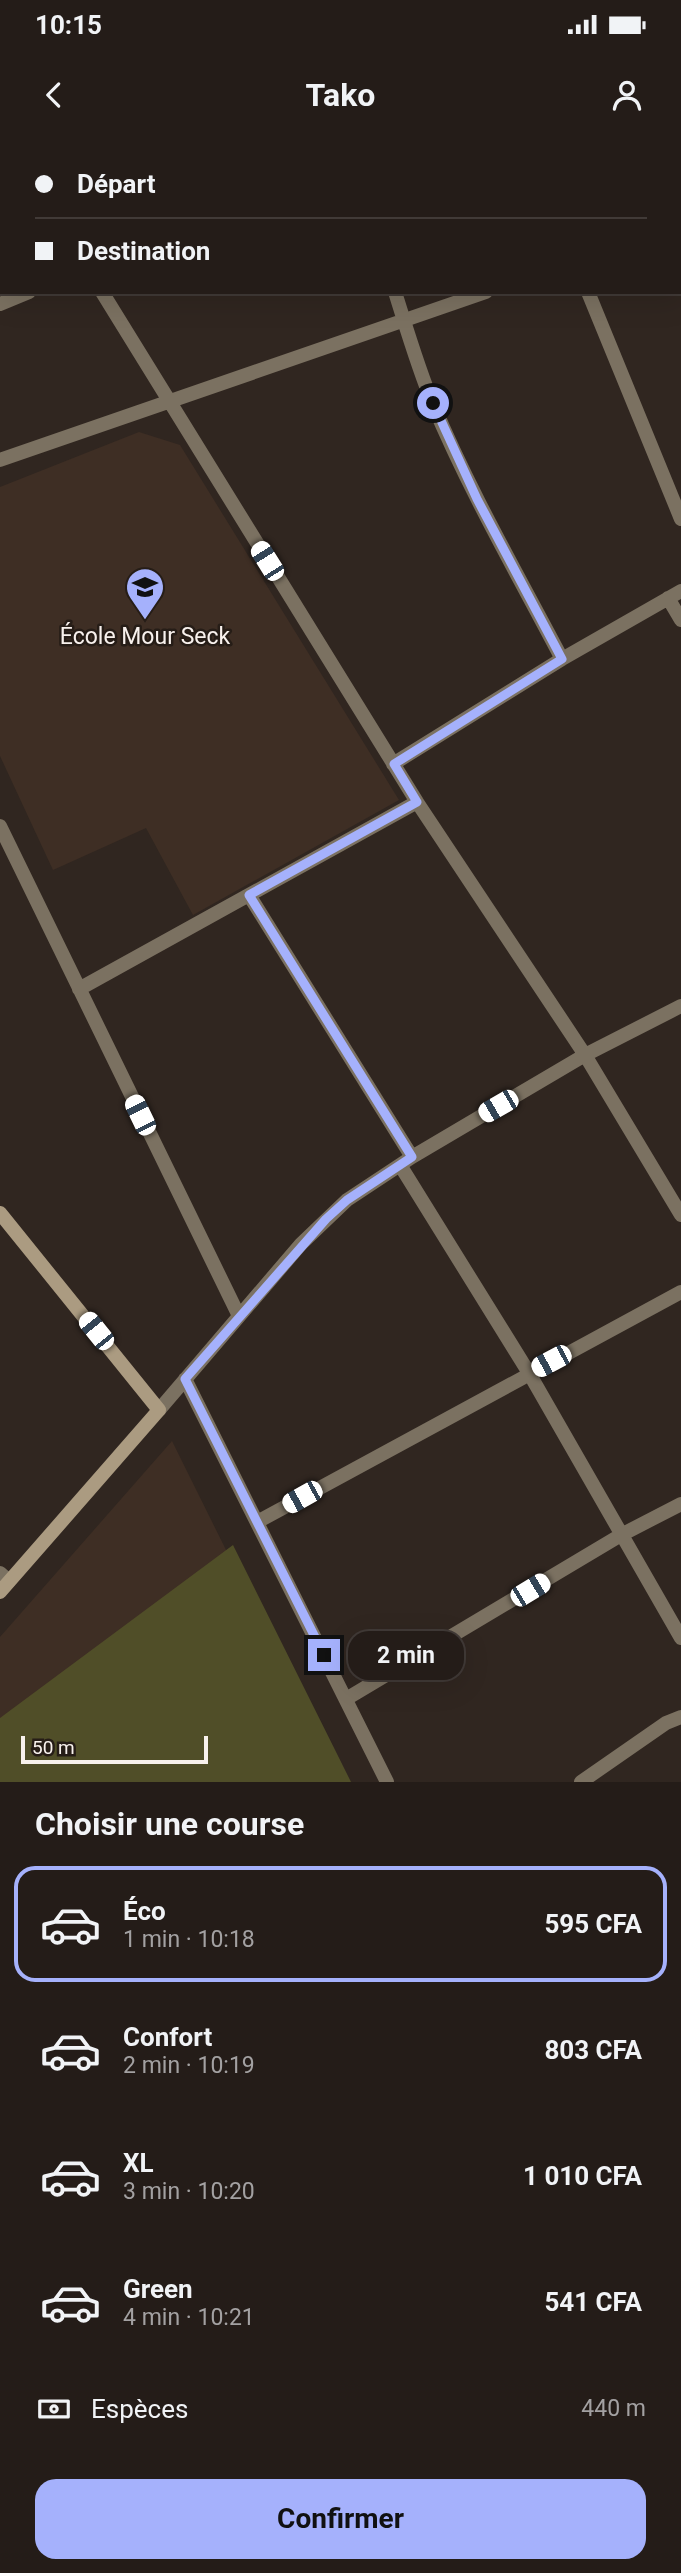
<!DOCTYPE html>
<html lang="fr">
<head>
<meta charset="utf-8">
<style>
	:root { --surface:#241c18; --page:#2c2521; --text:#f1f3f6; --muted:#a3a1a2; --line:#413a37; --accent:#a5b1fc }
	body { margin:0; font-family:Roboto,sans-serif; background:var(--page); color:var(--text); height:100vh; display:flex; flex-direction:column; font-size:26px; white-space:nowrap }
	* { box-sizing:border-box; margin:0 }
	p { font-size:23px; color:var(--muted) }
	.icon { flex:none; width:38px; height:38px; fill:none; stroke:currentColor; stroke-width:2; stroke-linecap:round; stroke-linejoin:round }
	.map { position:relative; height:1642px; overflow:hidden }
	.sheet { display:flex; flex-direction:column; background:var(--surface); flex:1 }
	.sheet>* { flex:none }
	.banner { position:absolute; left:0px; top:0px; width:682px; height:154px; box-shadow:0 7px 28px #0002,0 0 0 2px var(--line); display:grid; align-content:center; height:154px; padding:0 35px; background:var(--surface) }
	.scale { position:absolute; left:21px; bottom:18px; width:187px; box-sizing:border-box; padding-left:7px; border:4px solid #f8f1ed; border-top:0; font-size:19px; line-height:24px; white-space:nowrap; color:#f8f1ed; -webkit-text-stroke:5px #261d17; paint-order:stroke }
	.end { position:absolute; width:32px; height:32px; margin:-16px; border:9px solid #a5b1fc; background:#111; box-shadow:0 0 0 4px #111 }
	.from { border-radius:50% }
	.bubble { position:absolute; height:49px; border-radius:21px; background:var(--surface); box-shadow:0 7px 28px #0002,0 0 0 2px var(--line); font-size:23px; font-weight:700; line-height:49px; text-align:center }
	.car { position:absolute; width:21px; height:42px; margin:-21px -10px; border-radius:9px; box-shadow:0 0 5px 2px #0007; background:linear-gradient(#fff 24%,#345 0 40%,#fff 0 76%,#345 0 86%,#fff 0) }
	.banner b { display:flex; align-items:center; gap:24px; height:66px; font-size:26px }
	.banner b+b { border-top:2px solid var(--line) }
	.banner i { width:18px; height:18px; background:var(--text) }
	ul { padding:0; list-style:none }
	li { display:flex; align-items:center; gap:21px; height:116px; margin:0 14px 10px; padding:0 21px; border:4px solid transparent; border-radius:21px }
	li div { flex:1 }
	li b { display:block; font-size:26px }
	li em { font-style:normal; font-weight:700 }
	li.on { border-color:var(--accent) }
	li>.icon { width:63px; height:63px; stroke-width:1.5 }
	h2 { padding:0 35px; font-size:32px; line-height:84px }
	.pay { display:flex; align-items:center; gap:18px; height:77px; padding:0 35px; font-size:26px }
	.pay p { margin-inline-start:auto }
	.button { display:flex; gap:14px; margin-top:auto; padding:14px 35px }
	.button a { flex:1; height:80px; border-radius:21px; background:var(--accent); color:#111; font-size:28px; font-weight:700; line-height:80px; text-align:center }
	.status { display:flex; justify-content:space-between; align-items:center; height:49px; padding:0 35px; background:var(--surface); direction:ltr }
	.status svg { height:19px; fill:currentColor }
	header { display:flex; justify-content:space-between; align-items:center; height:91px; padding:0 35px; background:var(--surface); font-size:32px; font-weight:700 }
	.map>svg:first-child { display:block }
	.built { fill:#3e2e24 }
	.green { fill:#504e28 }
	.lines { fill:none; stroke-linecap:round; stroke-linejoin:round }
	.street { stroke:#7b7161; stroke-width:14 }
	.secondary { stroke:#ab9b81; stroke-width:14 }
	.route { stroke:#a5b1fc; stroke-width:9 }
	.labels { text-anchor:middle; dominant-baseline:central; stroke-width:5; stroke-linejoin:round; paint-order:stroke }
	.poi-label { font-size:23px; fill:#f8f1ed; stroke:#261d17 }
</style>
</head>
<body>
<div class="status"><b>10:15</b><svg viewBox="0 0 49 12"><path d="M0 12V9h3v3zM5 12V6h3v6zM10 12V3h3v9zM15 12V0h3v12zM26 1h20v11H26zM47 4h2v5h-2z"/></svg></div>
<header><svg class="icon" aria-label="back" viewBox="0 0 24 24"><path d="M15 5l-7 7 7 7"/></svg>Tako<svg class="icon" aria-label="person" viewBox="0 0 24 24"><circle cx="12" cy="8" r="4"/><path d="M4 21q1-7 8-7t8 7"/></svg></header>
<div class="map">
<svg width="681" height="1642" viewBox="0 0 681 1642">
	<rect width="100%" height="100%" fill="#302620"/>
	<path class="built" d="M139,292L180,305L399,660L193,775L146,688L53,730L0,616V347Z
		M172,1301L341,1642H0V1497Z"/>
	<path class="green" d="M447,0H592L587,2Z
		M233,1405L351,1642H0V1578Z"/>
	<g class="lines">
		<path class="street" d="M16,0L17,2
			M198,0L199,2
			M343,0L344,2
			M102,152L417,662L585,915L681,1075
			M395,152C407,190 418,228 433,264C470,352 518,435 562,519
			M588,152L681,379
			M0,164L29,152
			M0,320L486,152
			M668,458L681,480
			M393,624L562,519L681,451
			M0,686L239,1176
			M249,755L412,1017
			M79,849L417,662
			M400,1025L529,1233L681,1498
			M185,1239L387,1642
			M159,1270L301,1104L347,1060L412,1017L585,915L681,866
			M257,1382L681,1152
			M0,1433L9,1441
			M346,1559L621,1395L681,1364
			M581,1642L666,1583L681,1577"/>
		<path class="secondary" d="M0,1073L159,1270L0,1452"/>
	</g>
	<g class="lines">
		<path class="route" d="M324,1515L185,1239L326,1079L347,1060L412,1017L249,755L417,662L394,624L562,519L477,359L433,263"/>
	</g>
	<defs>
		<symbol id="school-pin" viewBox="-11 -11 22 30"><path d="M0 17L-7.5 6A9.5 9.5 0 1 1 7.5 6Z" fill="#a5b1fc" stroke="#261d17"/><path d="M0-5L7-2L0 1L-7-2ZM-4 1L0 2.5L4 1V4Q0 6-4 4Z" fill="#111"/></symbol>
	</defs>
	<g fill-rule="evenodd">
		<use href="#school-pin" x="123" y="425" width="44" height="60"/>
	</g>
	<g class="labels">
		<g class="poi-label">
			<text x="145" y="496">École Mour Seck</text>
		</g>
	</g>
</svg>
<div class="scale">50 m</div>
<i class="end from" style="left:433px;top:263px"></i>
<i class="end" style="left:324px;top:1515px"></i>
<div class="bubble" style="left:348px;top:1491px;width:116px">2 min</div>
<i class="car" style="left:267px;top:421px;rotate:328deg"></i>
<i class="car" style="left:498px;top:966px;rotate:240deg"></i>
<i class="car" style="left:140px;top:975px;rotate:334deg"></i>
<i class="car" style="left:96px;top:1191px;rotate:321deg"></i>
<i class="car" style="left:551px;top:1221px;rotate:242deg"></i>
<i class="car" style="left:302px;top:1357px;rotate:241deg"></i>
<i class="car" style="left:530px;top:1450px;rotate:59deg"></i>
<div class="banner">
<b><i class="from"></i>Départ</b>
<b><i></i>Destination</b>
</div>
</div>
<section class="sheet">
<h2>Choisir une course</h2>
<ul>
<li class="on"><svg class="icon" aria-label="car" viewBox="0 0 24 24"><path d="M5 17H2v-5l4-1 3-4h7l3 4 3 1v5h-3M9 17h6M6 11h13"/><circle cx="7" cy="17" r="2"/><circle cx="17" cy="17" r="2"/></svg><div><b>Éco</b><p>1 min · 10:18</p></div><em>595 CFA</em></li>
<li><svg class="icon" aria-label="car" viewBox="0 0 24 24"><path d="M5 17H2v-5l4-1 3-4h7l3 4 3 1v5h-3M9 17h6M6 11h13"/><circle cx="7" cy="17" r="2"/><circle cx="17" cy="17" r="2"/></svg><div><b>Confort</b><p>2 min · 10:19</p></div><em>803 CFA</em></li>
<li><svg class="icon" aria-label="car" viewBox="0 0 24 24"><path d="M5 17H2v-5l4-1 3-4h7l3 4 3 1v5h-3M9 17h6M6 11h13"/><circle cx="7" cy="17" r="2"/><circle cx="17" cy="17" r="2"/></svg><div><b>XL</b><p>3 min · 10:20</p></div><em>1 010 CFA</em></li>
<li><svg class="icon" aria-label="car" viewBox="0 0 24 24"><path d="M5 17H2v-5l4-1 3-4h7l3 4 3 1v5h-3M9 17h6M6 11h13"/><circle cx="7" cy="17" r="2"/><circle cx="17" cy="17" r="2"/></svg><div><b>Green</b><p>4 min · 10:21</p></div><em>541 CFA</em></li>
</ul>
<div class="pay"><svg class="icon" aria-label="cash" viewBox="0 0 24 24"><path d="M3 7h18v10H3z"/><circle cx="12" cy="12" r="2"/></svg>Espèces<p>440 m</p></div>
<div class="button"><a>Confirmer</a></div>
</section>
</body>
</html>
